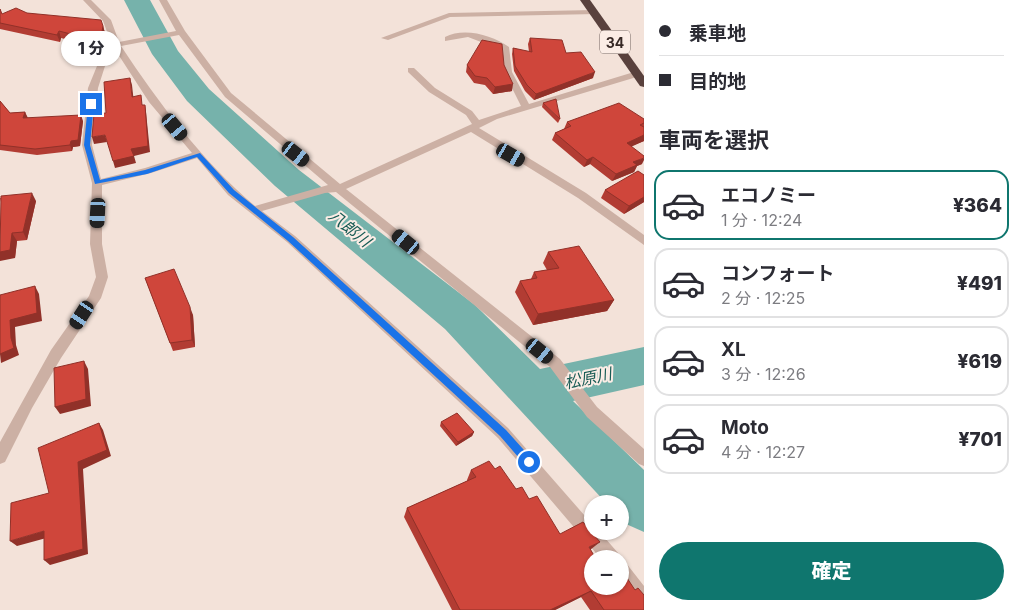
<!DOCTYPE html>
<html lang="ja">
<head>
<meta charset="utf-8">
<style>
	:root { --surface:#fff; --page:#f7f7f7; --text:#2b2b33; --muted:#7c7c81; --line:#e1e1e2; --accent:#0f766e }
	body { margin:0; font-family:Inter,"Noto Sans JP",sans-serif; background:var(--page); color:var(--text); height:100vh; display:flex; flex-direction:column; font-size:19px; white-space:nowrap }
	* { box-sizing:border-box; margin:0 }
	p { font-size:16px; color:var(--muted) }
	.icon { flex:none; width:28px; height:28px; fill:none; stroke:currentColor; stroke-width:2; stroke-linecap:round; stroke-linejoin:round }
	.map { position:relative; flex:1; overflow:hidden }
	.panel { display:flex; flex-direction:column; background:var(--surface); width:375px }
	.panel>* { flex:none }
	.banner { display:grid; align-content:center; height:110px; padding:0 15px; background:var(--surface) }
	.buttons { position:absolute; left:584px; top:495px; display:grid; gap:10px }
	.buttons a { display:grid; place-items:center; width:45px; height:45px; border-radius:50%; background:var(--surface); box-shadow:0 1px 4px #0004; font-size:25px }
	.end { position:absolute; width:22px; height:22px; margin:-11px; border:6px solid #1a73e8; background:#fff; box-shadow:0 0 0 2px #fff }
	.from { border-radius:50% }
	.bubble { position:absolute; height:35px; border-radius:18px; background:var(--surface); box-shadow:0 1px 4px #0004; font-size:16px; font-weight:800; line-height:35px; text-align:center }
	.car { position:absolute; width:15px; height:30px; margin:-15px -8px; border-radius:6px; box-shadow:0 0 4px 1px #0007; background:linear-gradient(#222 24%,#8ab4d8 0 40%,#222 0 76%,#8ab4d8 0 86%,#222 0) }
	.banner b { display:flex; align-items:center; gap:18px; height:48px; font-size:19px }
	.banner b+b { border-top:1px solid var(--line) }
	.banner i { width:12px; height:12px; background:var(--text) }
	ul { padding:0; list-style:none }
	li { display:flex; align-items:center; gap:15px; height:70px; margin:0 10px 8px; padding:0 5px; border:2px solid var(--line); border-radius:15px }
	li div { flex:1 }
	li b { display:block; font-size:19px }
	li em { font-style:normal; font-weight:800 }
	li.on { border-color:var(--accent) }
	li>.icon { width:45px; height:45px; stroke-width:1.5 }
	h2 { padding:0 15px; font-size:22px; line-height:60px }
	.action { display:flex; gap:10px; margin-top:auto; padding:10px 15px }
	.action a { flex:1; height:58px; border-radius:30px; background:var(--accent); color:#fff; font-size:20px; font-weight:800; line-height:58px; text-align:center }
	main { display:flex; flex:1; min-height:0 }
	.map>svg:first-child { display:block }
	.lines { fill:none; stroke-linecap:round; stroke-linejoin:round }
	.river { fill:#76b2ab; fill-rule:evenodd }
	.street { fill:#ccb0a4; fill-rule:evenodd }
	.highway { fill:#59413d; fill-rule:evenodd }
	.wall { fill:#b23c33 }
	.shaded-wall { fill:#913129 }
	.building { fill:#cf463b; stroke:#913129 }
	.route { fill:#1a73e8 }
	.labels { text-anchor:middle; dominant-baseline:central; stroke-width:4; stroke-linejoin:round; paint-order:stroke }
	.shield { fill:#fbede6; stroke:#726460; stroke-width:1 }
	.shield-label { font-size:14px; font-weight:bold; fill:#372926 }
	.water-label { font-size:16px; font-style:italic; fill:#195c55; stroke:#fbede6 }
</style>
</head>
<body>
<main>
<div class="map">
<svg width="644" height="610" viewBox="0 0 644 610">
	<rect width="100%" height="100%" fill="#f3e2d9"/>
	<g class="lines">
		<path class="river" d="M124,0H150L178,51L209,89L299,170L475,305L540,369L644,347V385L573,401L644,470V532L626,524L620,518V504H607L445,329L275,186L187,101L152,54Z"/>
		<path class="street" d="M83,0H91L111,20L119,42L176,31L159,0H167L185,31L231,93L340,184L472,124L466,115L429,92L408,72V68H414L435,88L472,111L479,120L521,106L504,72L502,50L468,37L445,41V37C464,27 492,35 509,47L512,72L529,104L634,72H640V76L497,119L479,128L586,193L644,235V245L578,198L471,132L346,189L560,359L597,407L644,449V466L639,464L587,417L550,367L336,192L325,193L262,211L295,236L508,428L592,524V531H599L618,553L620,559V560L601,559L498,438L287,242L228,195L197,158L151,173L102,185V244L108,277L101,298L61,358L32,408L5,462L0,464V442L51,350L89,296L96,277L90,244L92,183L82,145L88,88L97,66L112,45L103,21ZM179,35L225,97L328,185L255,206C203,162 158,102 121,46ZM116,51L149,102L192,153L145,168L101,179L92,145L98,88L105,66Z
			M594,10H597V14L450,17L388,40L381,38L449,13Z
			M620,561L626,563L644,586V609L638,606L620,583Z"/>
		<path class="highway" d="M580,0H590L644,76V87L640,86Z"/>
	</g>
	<path class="wall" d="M0,9L2,14L27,13L103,26L105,33L103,44L88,45L61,38L60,42L0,29Z
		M530,38L566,53L593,78L534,100L525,91L514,71L512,54L513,48L529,52L528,44Z
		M467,65H504L512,91L493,94L485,85L474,83L466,72Z
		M0,101L10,113L25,112L27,118L83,121L80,146L73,147L72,151L37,155L0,150Z
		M543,103L560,119L558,123L542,107Z
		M644,119V141L631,146L642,164L637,166L634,172L612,181L590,164L584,167L552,140L555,133L564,129L567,122Z
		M644,175V202L624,214L601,198L605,190Z
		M0,198L36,201L27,240L17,241L15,258Z
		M548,252L614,300L607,311L533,325L515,292L520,281L531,279L534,272L547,270L543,263Z
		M145,278L193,315L195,347L173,351Z
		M441,422L474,432L472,436L456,446L440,426Z
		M495,469L516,489L529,499L560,534L590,550L592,586L644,610H590L581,597L555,610H452L404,517L407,508L467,481V480L471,470Z"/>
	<path class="shaded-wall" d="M103,26L105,33L103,44L101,37Z
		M59,31L61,38L60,42L57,35Z
		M595,72L593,78L534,100L536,94Z
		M130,78L132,85L134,103L132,97Z
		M513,84L512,91L493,94L495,87Z
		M145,105L146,112L150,152L134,156L136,163L115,168L113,161L131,149Z
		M25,112L28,118L26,124L23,118Z
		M81,115L83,121L80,146L73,147L72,151L70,145L71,141Z
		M105,135L107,142L94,144L92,137Z
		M644,135V141L624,150L627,143Z
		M593,157L590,164L584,167L587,160Z
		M644,158V160L642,164L637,166L634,172L612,181L616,174L633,162Z
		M32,193L36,201L27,240L23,232Z
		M644,197V202L624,214L629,206Z
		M12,233L17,241L15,258L0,261V252Z
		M35,286L39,294L42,321L15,327L16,345L19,355L1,363L0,354L10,320Z
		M614,300L607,311L533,325L538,314Z
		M190,307L193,315L195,347L192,340Z
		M84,361L88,369L91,406L60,414L55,407Z
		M99,423L103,430L111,456L83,469L88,554L50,565L44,560L78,462Z
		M474,432L472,436L456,446L458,442Z
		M44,531L50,537L17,546L10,541Z
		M600,542L590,550L589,547Z
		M591,591L581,597L555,610H550Z"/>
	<path class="building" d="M16,8L27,13L101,20L103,26L101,37L86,38L59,31L57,35L0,23V9L2,14Z
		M530,38L562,40L566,53L581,52L595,72L536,94L527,85L515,66L513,48L532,52Z
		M482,40L502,44L504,65L513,84L495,87L487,78L475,76L467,65Z
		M130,78L132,97L141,95L142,105H145L148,146L131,149L134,156L113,161L105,135L92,137L94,114L106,113L104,82Z
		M556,99L560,119L543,103Z
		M0,101L10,113L25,112L23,118L81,115L78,140L71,141L70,145L35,149L0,145Z
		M619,103L644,119V123L640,125L644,127V135L627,143L644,156V158L633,162L637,165L616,174L593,157L587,160L555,133L571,126L567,122Z
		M638,171L644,175V197L629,206L605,190Z
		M32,193L23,232L12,233L10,250L0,252L1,196Z
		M579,246L614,300L538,314L520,281L537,278L534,272L559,268L548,252Z
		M174,269L190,307L192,340L170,343L145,278Z
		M35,286L37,313L10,320L11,338L14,348L0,354V295Z
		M84,361L86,399L55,407L54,368Z
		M457,413L474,432L458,442L441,422Z
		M99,423L107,450L78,462L83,549L44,560V531L10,541L11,503L49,493L38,448Z
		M489,461L495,469L500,466L516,489L522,487L529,499L537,496L560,534L583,522L600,542L589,547L596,559H592V586H620V582L627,578L635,590L638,588L644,595V610H604L591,591L550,610H460L407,508L476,477L471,470Z"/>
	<path class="route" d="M91,102L94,104L90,145L100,180L145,170L200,153L234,190L293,237L506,430L532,459V466H526L500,436L288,241L229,193L197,157L147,174L95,184L84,145L88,104Z"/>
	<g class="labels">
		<rect class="shield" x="600" y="30.5" width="30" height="23" rx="4"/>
		<g class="shield-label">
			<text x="615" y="42">34</text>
		</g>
		<g class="water-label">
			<text transform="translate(350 228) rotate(39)">八郎川</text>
			<text transform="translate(588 378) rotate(-12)">松原川</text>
		</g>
	</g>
</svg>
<div class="buttons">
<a>+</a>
<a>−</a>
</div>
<i class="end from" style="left:529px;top:462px"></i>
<i class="end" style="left:91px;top:104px"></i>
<div class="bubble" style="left:61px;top:31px;width:60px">1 分</div>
<i class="car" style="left:175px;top:127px;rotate:140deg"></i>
<i class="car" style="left:296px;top:154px;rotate:128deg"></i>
<i class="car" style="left:511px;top:155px;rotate:120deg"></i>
<i class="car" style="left:98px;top:213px;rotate:183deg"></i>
<i class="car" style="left:406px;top:242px;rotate:309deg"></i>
<i class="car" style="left:82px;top:315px;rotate:213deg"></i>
<i class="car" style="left:540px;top:351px;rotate:129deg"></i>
</div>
<section class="panel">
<div class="banner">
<b><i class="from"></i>乗車地</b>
<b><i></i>目的地</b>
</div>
<h2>車両を選択</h2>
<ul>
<li class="on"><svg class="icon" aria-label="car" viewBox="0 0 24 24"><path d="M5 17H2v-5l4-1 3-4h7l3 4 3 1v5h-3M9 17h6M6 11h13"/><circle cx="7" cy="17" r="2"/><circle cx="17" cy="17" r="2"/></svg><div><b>エコノミー</b><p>1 分 · 12:24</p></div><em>¥364</em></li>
<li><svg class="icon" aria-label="car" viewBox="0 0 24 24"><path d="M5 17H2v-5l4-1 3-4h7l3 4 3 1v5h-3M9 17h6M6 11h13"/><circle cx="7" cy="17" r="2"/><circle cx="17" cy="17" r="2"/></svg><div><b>コンフォート</b><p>2 分 · 12:25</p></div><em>¥491</em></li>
<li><svg class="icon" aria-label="car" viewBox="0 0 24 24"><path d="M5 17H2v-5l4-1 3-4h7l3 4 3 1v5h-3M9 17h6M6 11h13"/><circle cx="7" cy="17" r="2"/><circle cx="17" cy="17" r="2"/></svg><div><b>XL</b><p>3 分 · 12:26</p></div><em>¥619</em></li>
<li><svg class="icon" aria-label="car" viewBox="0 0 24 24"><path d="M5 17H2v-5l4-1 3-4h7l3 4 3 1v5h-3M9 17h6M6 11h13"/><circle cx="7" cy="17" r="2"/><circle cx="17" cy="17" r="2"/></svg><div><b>Moto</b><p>4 分 · 12:27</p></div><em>¥701</em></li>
</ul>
<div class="action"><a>確定</a></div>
</section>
</main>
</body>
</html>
